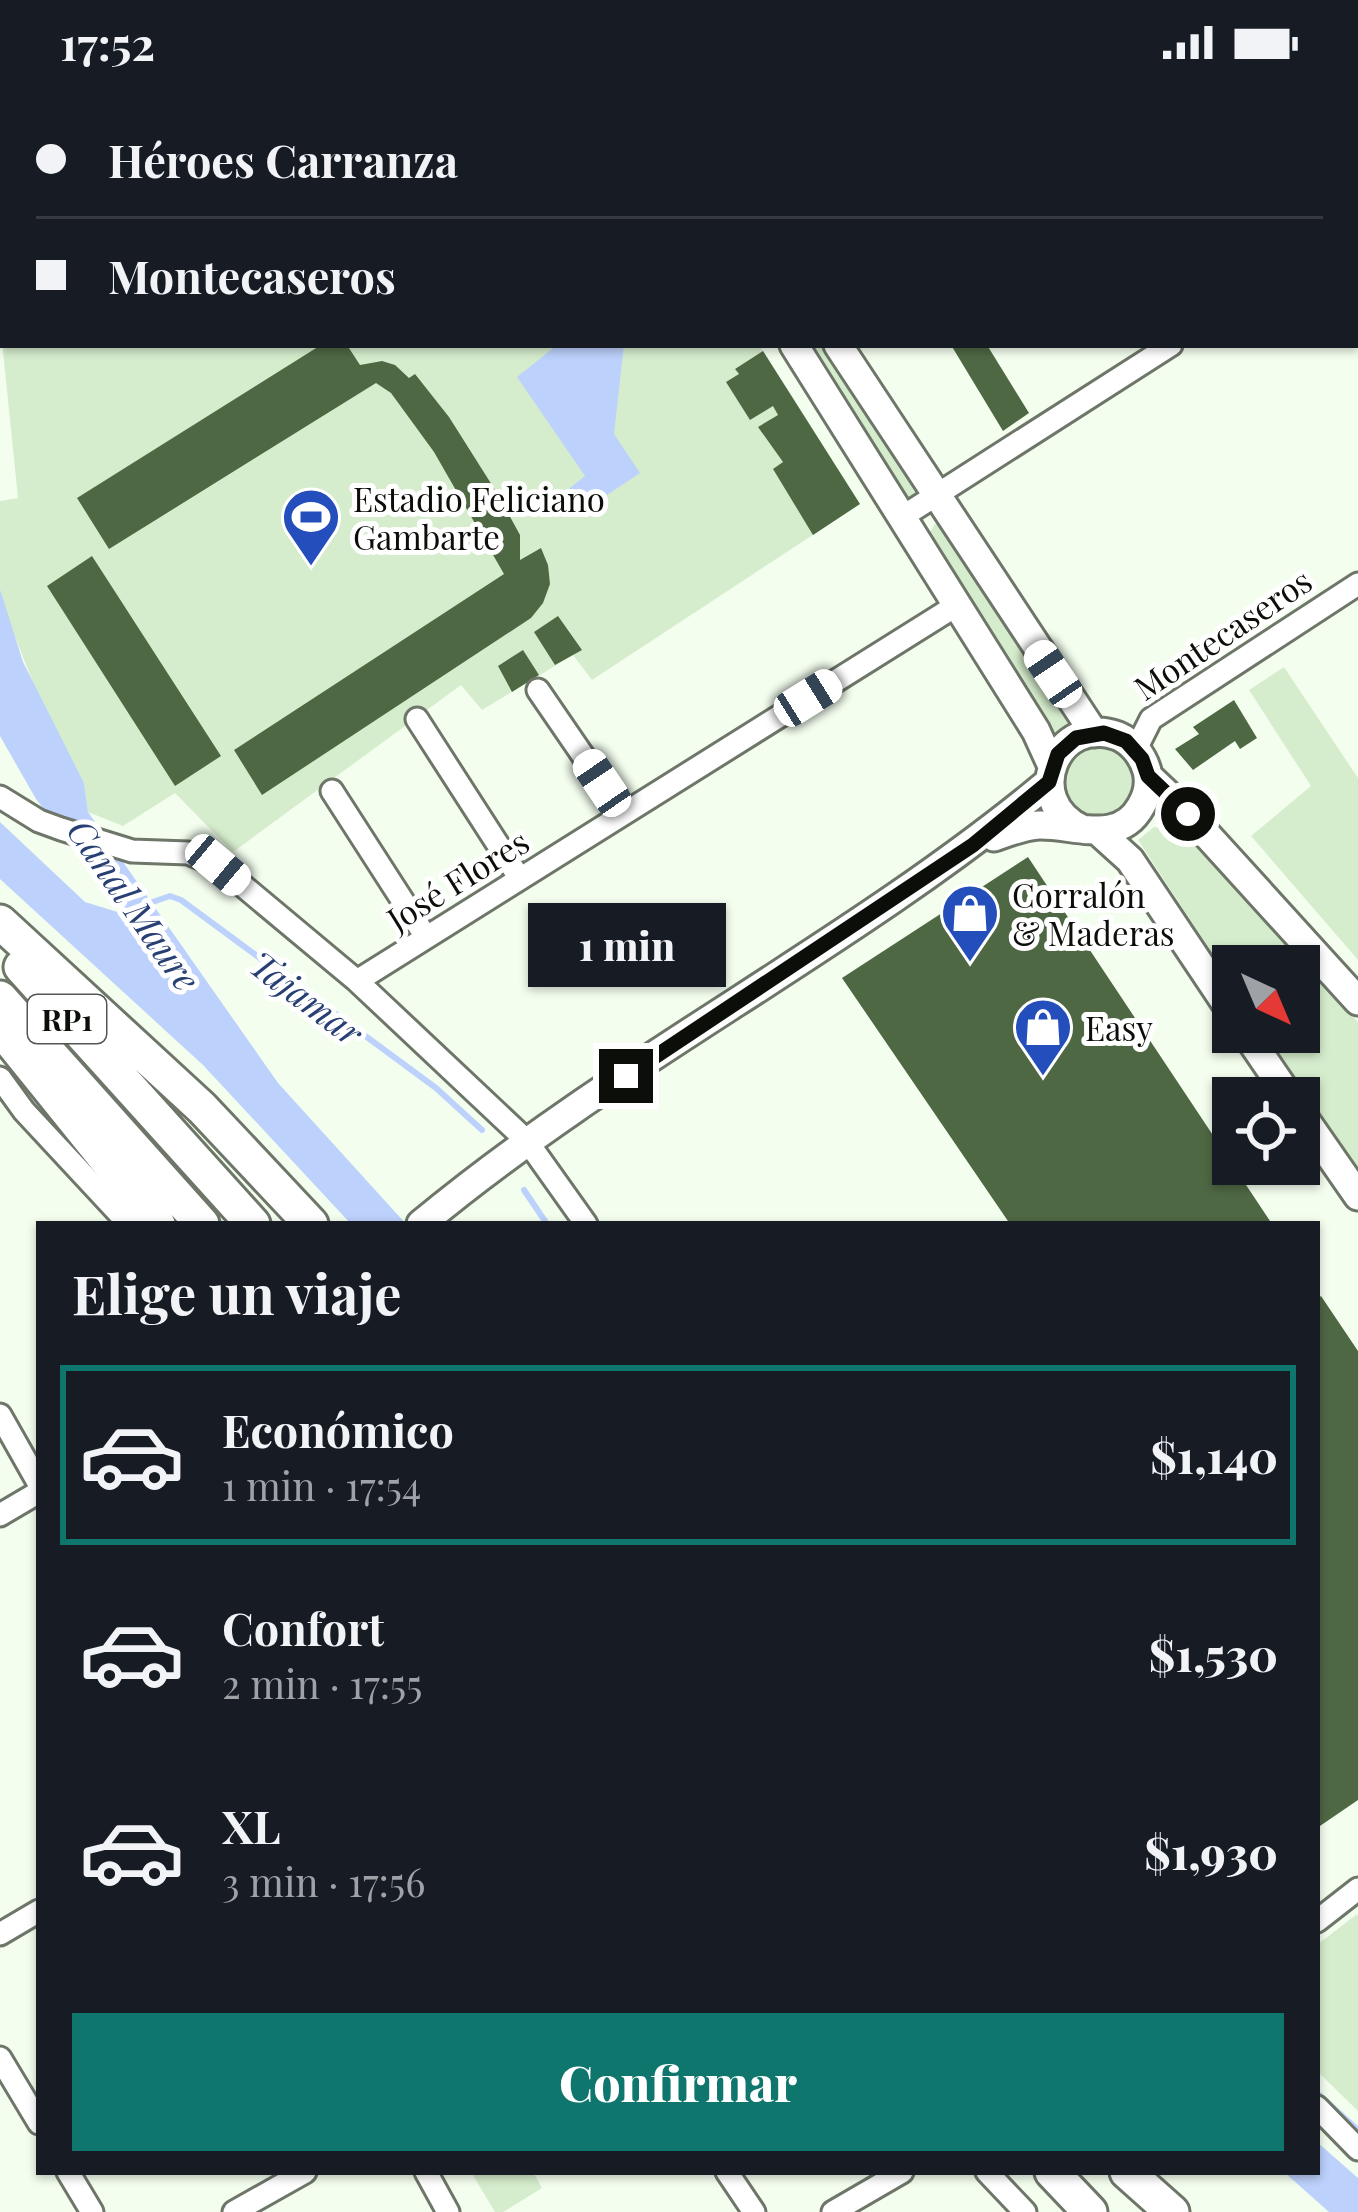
<!DOCTYPE html>
<html lang="es">
<head>
<meta charset="utf-8">
<style>
	:root { --surface:#171b24; --page:#20242c; --text:#f1f3f6; --muted:#9ea1a6; --line:#363941; --accent:#0f766e }
	body { margin:0; font-family:"Playfair Display",serif; background:var(--page); color:var(--text); height:100vh; display:flex; flex-direction:column; font-size:45px; white-space:nowrap }
	* { box-sizing:border-box; margin:0 }
	p { font-size:39px; color:var(--muted) }
	.icon { flex:none; width:66px; height:66px; fill:none; stroke:currentColor; stroke-width:2; stroke-linecap:round; stroke-linejoin:round }
	.map { position:relative; flex:1; overflow:hidden }
	.panel { position:absolute; left:36px; top:1137px; width:1284px; height:954px; display:flex; flex-direction:column; background:var(--surface); border-radius:0px; box-shadow:0 3px 9px #0004 }
	.panel>* { flex:none }
	.banner { position:absolute; left:0px; top:0px; width:1359px; height:264px; box-shadow:0 3px 9px #0004; display:grid; align-content:center; height:264px; padding:0 36px; background:var(--surface) }
	.needle { width:78px; rotate:136deg }
	.tools { position:absolute; left:1212px; top:861px; display:grid; gap:24px }
	.tools a { display:grid; place-items:center; width:108px; height:108px; border-radius:0px; background:var(--surface); box-shadow:0 3px 9px #0004; font-size:60px }
	.end { position:absolute; width:54px; height:54px; margin:-27px; border:15px solid #0b0e09; background:#fff; box-shadow:0 0 0 6px #fff }
	.from { border-radius:50% }
	.bubble { position:absolute; height:84px; border-radius:0px; background:var(--surface); box-shadow:0 3px 9px #0004; font-size:39px; font-weight:800; line-height:84px; text-align:center }
	.car { position:absolute; width:36px; height:72px; margin:-36px -18px; border-radius:15px; box-shadow:0 0 9px 3px #0007; background:linear-gradient(#fff 24%,#345 0 40%,#fff 0 76%,#345 0 86%,#fff 0) }
	.banner b { display:flex; align-items:center; gap:42px; height:114px; font-size:45px }
	.banner b+b { border-top:3px solid var(--line) }
	.banner i { width:30px; height:30px; background:var(--text) }
	ul { padding:0; list-style:none }
	li { display:flex; align-items:center; gap:36px; height:180px; margin:0 24px 18px; padding:0 12px; border:6px solid transparent; border-radius:0px }
	li div { flex:1 }
	li b { display:block; font-size:45px }
	li em { font-style:normal; font-weight:800 }
	li.selected { border-color:var(--accent) }
	li>.icon { width:108px; height:108px; stroke-width:1.5 }
	h2 { padding:0 36px; font-size:54px; line-height:144px }
	.button { display:flex; gap:24px; margin-top:auto; padding:24px 36px }
	.button a { flex:1; height:138px; border-radius:0px; background:var(--accent); color:#fff; font-size:48px; font-weight:800; line-height:138px; text-align:center }
	.status { display:flex; justify-content:space-between; align-items:center; height:84px; padding:0 60px; background:var(--surface); direction:ltr }
	.status svg { height:33px; fill:currentColor }
	.map>svg:first-child { display:block }
	.green { fill:#d6edcd }
	.water { fill:#bcd1fc }
	.lines { fill:none; stroke-linecap:round; stroke-linejoin:round }
	.stream { stroke:#bcd1fc; stroke-width:6 }
	.building { fill:#4f6844 }
	.minor-casing { stroke:#6d7669; stroke-width:27 }
	.major-casing { stroke:#6d7669; stroke-width:33 }
	.highway-casing { stroke:#6d7669; stroke-width:39 }
	.minor { stroke:#fff; stroke-width:21 }
	.major { stroke:#fff; stroke-width:27 }
	.highway { stroke:#fff; stroke-width:33 }
	.tram { stroke:#4d524a; stroke-width:3 }
	.route { stroke:#0b0e09; stroke-width:15 }
	.labels { text-anchor:middle; dominant-baseline:central; stroke-width:10; stroke-linejoin:round; paint-order:stroke }
	.shield { fill:#fff; stroke:#545653; stroke-width:3 }
	.shield-label { font-size:30px; font-weight:bold; fill:#0b0e09 }
	.poi-label { font-size:33px; fill:#0b0e09; stroke:#fff; text-anchor:start }
	.street-label { font-size:33px; fill:#0b0e09; stroke:#fff }
	.water-label { font-size:36px; font-style:italic; fill:#283f73; stroke:#fff }
</style>
</head>
<body>
<div class="status"><b>17:52</b><svg viewBox="0 0 49 12"><path d="M0 12V9h3v3zM5 12V6h3v6zM10 12V3h3v9zM15 12V0h3v12zM26 1h20v11H26zM47 4h2v5h-2z"/></svg></div>
<div class="map">
<svg width="1358" height="2128" viewBox="0 0 1358 2128">
	<rect width="100%" height="100%" fill="#f3feef"/>
	<path class="green" d="M3,137V261H759L860,420L592,596L573,571L482,626L461,601L233,768L175,709L123,742L88,728L84,699L43,624L10,540L0,505V417L18,414L0,238Z
		M807,261H832L919,408L909,413L902,408Z
		M935,440H942L1074,639L1054,653L933,458L930,448Z
		M1284,583L1358,694V876L1251,752L1311,702L1249,606Z
		M1063 698a36 36 0 1 1 72 0a36 36 0 1 1-72 0Z
		M1154,743L1178,747L1190,757L1358,938V1091L1264,948H1299V882H1233V901L1138,756Z
		M1357,1830L1358,1833V2027L1317,1987V1861Z
		M471,2088H533L542,2104L503,2128H495Z"/>
	<path class="water" d="M557,261H624L614,350L640,389L580,429L565,408L585,392L517,293Z
		M0,505L23,578L84,699L88,728L278,999L406,1140H351L203,981L0,795V738L85,818L124,830L36,715L0,652Z
		M1317,2058L1358,2094V2128H1329L1284,2088H1317Z"/>
	<g class="lines">
		<path class="stream" d="M144,821L170,812L181,816L436,1004L482,1046
			M524,1106L547,1140
			M1317,2009L1358,2046"/>
	</g>
	<path class="building" d="M321,261H347L360,281L382,277L395,281L409,294L415,290L449,333L497,409L520,451V476L541,464L548,481L550,500L543,519L531,534L262,711L234,666L504,490L434,368L391,309L376,299L109,465L77,414Z
		M951,261H987L1029,329L1003,347Z
		M763,267L860,420L813,451L773,385L783,378L758,343L778,331L773,322L750,336L726,298L739,290L735,285Z
		M92,472L221,672L175,702L47,502Z
		M558,532L582,566L555,581L534,548Z
		M523,566L539,591L512,608L498,582Z
		M1234,616L1257,654L1240,665L1235,657L1193,686L1175,665L1199,650L1193,643Z
		M1028,773L1272,1140H1010L842,894Z
		M1321,1212L1358,1267V1716L1317,1744V1215Z"/>
	<g class="lines">
		<defs>
			<path id="minor" d="M9,3L13,0
				M1356,145H1358
				M902,433L1171,261
				M538,606L623,730
				M417,635L520,795
				M1136,665L1151,635L1358,500
				M332,707L426,853
				M0,713L39,737L61,745L132,767L188,769L218,781L357,897L527,1057L586,1140
				M357,897L957,521
				M0,994L24,1027L129,1140
				M0,1331L39,1400
				M0,1431L39,1408
				M1317,1837L1358,1805
				M0,1850L39,1827
				M0,1974L39,2039
				M1317,2023L1358,2065
				M68,2088L92,2128
				M426,2088L448,2128
				M727,2088L754,2128
				M987,2088L1025,2128
				M234,2128L305,2088
				M833,2128L902,2088"/>
			<path id="major" d="M629,0L631,3
				M674,0L677,3
				M794,261L1036,647L1052,682
				M838,261L1094,649
				M1148,692L1188,730L1358,917
				M1099,748L1130,776L1233,930
				M994,753C1008,748 1023,742 1039,741C1074,740 1119,762 1141,722C1147,712 1150,699 1147,687C1143,672 1132,658 1118,652C1057,629 1020,716 1082,745
				M1245,948L1290,1014
				M1299,1027L1358,1112
				M421,1140C618,976 852,862 1049,698"/>
			<path id="highway" d="M0,838L202,1024L311,1140
				M21,883L253,1140
				M0,914L202,1140
				M0,944L158,1140
				M1052,2088L1090,2128
				M1127,2088L1172,2128"/>
		</defs>
		<use href="#minor" class="minor-casing"/>
		<use href="#major" class="major-casing"/>
		<use href="#highway" class="highway-casing"/>
		<use href="#minor" class="minor"/>
		<use href="#major" class="major"/>
		<use href="#highway" class="highway"/>
		<path class="tram" d="M0,77H3
			M1356,82H1358"/>
	</g>
	<g class="lines">
		<path class="route" d="M626,992L973,761L1049,698L1058,670L1076,654L1104,649L1126,657L1142,675L1148,692L1188,730"/>
	</g>
	<defs>
		<symbol id="stadium-pin" viewBox="-11 -11 22 30"><path d="M0 17L-7.5 6A9.5 9.5 0 1 1 7.5 6Z" fill="#244ebc" stroke="#fff"/><path d="M0-5a6.5 5 0 1 0 0 10a6.5 5 0 1 0 0-10ZM-3.5-1.8h7v3.6h-7Z" fill="#fff"/></symbol>
		<symbol id="shop-pin" viewBox="-11 -11 22 30"><path d="M0 17L-7.5 6A9.5 9.5 0 1 1 7.5 6Z" fill="#244ebc" stroke="#fff"/><path d="M-5-2.5h2.3a2.7 3.5 0 0 1 5.4 0H5L5.5 6h-11ZM-1.5-2.5h3a1.5 2.3 0 0 0-3 0Z" fill="#fff"/></symbol>
	</defs>
	<g fill-rule="evenodd">
		<use href="#stadium-pin" x="278" y="400" width="66" height="90"/>
		<use href="#shop-pin" x="937" y="796" width="66" height="90"/>
		<use href="#shop-pin" x="1010" y="910" width="66" height="90"/>
	</g>
	<g class="labels">
		<rect class="shield" x="28" y="911" width="78" height="48" rx="9"/>
		<g class="shield-label">
			<text x="67" y="935">RP1</text>
		</g>
		<g class="poi-label">
			<text x="353" y="414">Estadio Feliciano<tspan x="353" dy="38">Gambarte</tspan></text>
			<text x="1012" y="810">Corralón<tspan x="1012" dy="38">&amp; Maderas</tspan></text>
			<text x="1085" y="943">Easy</text>
		</g>
		<g class="street-label">
			<text transform="translate(1222 549) rotate(-34)">Montecaseros</text>
			<text transform="translate(457 795) rotate(-32)">José Flores</text>
		</g>
		<g class="water-label">
			<text transform="translate(135 820) rotate(55)">Canal Maure</text>
			<text transform="translate(307 913) rotate(37)">Tajamar</text>
		</g>
	</g>
</svg>
<div class="tools">
<a><svg class="needle" viewBox="-14 -14 28 28"><path d="M0-13l5 13h-10z" fill="#e53935"/><path d="M0 13l5-13h-10z" fill="#9ea1a6"/></svg></a>
<a><svg class="icon" aria-label="locate" viewBox="0 0 24 24"><circle cx="12" cy="12" r="6"/><path d="M12 2v4M12 18v4M2 12h4M18 12h4"/></svg></a>
</div>
<i class="end from" style="left:1188px;top:730px"></i>
<i class="end" style="left:626px;top:992px"></i>
<div class="bubble" style="left:528px;top:819px;width:198px">1 min</div>
<i class="car" style="left:1053px;top:590px;rotate:326deg"></i>
<i class="car" style="left:808px;top:614px;rotate:58deg"></i>
<i class="car" style="left:602px;top:699px;rotate:326deg"></i>
<i class="car" style="left:218px;top:781px;rotate:130deg"></i>
<div class="banner">
<b><i class="from"></i>Héroes Carranza</b>
<b><i></i>Montecaseros</b>
</div>
<section class="panel">
<h2>Elige un viaje</h2>
<ul>
<li class="selected"><svg class="icon" aria-label="car" viewBox="0 0 24 24"><path d="M5 17H2v-5l4-1 3-4h7l3 4 3 1v5h-3M9 17h6M6 11h13"/><circle cx="7" cy="17" r="2"/><circle cx="17" cy="17" r="2"/></svg><div><b>Económico</b><p>1 min · 17:54</p></div><em>$1,140</em></li>
<li><svg class="icon" aria-label="car" viewBox="0 0 24 24"><path d="M5 17H2v-5l4-1 3-4h7l3 4 3 1v5h-3M9 17h6M6 11h13"/><circle cx="7" cy="17" r="2"/><circle cx="17" cy="17" r="2"/></svg><div><b>Confort</b><p>2 min · 17:55</p></div><em>$1,530</em></li>
<li><svg class="icon" aria-label="car" viewBox="0 0 24 24"><path d="M5 17H2v-5l4-1 3-4h7l3 4 3 1v5h-3M9 17h6M6 11h13"/><circle cx="7" cy="17" r="2"/><circle cx="17" cy="17" r="2"/></svg><div><b>XL</b><p>3 min · 17:56</p></div><em>$1,930</em></li>
</ul>
<div class="button"><a>Confirmar</a></div>
</section>
</div>
</body>
</html>
